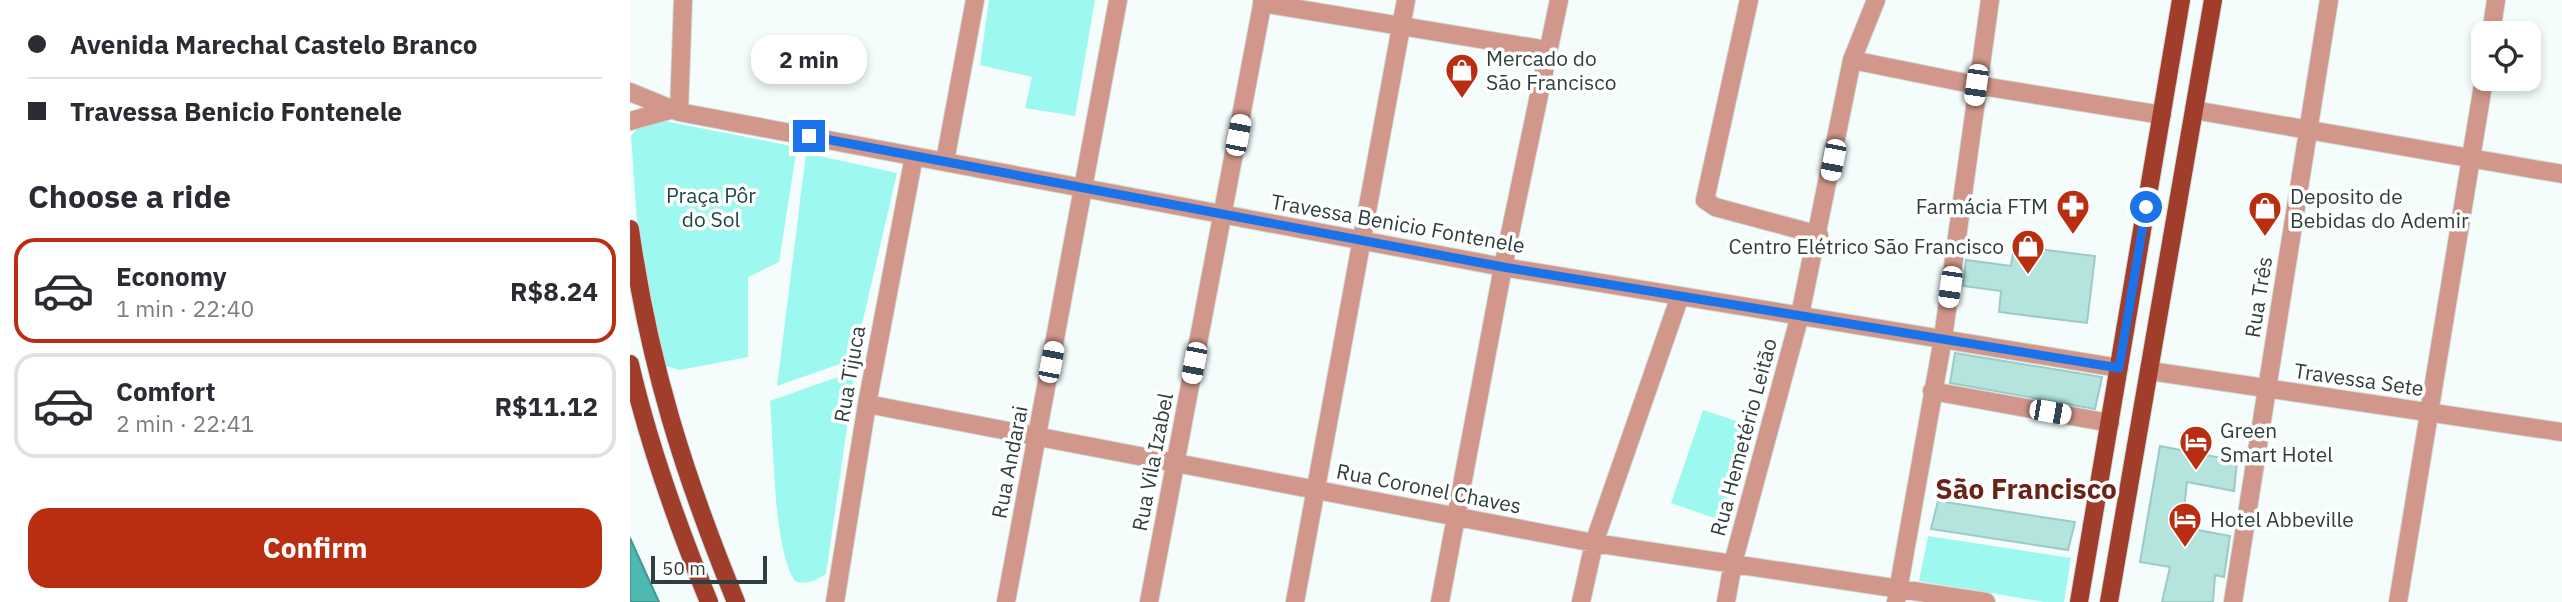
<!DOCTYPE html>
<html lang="en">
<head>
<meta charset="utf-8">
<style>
	:root { --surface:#fff; --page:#f2f2f3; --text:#2b2b33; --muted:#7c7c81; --line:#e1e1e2; --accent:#b92e11 }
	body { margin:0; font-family:"IBM Plex Sans",sans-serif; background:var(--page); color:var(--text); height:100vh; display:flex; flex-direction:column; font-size:26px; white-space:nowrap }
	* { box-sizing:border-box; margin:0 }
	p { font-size:23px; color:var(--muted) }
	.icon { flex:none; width:38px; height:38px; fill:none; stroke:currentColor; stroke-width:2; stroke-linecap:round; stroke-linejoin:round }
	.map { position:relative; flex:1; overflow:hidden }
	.details { display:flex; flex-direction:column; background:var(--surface); width:630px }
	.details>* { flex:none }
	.hud { display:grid; align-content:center; height:154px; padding:0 28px; background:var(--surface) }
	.fabs { position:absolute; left:1841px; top:21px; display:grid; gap:14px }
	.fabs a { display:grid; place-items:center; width:70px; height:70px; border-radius:14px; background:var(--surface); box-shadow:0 4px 10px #0003; font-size:35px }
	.scale { position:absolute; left:21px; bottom:18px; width:116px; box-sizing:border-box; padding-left:7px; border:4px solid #2d403e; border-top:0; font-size:19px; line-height:24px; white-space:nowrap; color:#2d403e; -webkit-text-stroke:5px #fff; paint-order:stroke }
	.end { position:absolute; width:32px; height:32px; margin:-16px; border:9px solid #1a73e8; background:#fff; box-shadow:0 0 0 4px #fff }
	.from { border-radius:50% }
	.bubble { position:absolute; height:49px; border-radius:21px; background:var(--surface); box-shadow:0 4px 10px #0003; font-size:23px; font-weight:800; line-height:49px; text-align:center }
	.car { position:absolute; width:21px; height:42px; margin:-21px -10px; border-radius:9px; box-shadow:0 0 5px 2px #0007; background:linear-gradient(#fff 24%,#345 0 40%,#fff 0 76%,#345 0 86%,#fff 0) }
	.hud b { display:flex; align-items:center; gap:24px; height:66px; font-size:26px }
	.hud b+b { border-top:2px solid var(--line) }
	.hud i { width:18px; height:18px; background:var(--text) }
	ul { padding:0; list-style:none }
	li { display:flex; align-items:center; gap:21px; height:105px; margin:0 14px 10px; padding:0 14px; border:4px solid var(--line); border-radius:21px }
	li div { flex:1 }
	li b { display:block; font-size:26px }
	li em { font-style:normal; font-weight:800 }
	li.selected { border-color:var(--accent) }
	li>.icon { width:63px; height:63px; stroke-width:1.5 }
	h2 { padding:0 28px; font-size:32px; line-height:84px }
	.cta { display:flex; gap:14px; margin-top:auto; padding:14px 28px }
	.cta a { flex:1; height:80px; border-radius:21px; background:var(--accent); color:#fff; font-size:28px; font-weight:800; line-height:80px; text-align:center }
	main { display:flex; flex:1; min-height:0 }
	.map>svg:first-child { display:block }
	.green { fill:#9df8f0 }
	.water { fill:#4db9b1; stroke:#43958e; stroke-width:2 }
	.building { fill:#b5e3de; stroke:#9ccac6; stroke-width:2 }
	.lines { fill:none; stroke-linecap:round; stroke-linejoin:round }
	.minor-casing { stroke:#d0dbda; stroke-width:20 }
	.major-casing { stroke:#d0dbda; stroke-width:20 }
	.minor { stroke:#d0978a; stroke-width:18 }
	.major { stroke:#a13e2b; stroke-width:18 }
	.route { stroke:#1a73e8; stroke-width:9 }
	.labels { text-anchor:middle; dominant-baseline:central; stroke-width:7; stroke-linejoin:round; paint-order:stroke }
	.poi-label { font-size:21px; fill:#2d403e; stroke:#fff; text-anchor:start }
	.park-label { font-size:21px; fill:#1b4b47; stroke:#fff }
	.street-label { font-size:21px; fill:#2d403e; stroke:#fff }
	.district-label { font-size:28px; font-weight:bold; fill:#682417; stroke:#fff }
</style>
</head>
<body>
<main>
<section class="details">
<div class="hud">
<b><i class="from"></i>Avenida Marechal Castelo Branco</b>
<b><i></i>Travessa Benicio Fontenele</b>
</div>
<h2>Choose a ride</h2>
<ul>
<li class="selected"><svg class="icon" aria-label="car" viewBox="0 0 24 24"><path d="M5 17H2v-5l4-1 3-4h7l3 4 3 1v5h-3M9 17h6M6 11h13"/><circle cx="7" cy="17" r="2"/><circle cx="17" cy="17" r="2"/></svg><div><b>Economy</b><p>1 min · 22:40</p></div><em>R$8.24</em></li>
<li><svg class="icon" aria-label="car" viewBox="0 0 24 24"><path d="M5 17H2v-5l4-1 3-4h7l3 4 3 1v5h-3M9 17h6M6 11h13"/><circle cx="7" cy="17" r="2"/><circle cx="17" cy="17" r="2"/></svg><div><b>Comfort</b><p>2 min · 22:41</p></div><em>R$11.12</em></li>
</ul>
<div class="cta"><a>Confirm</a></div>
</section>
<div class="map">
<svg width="1932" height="602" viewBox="0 0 1932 602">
	<rect width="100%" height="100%" fill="#f4fdfc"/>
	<path class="green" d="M359,0H465L445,116L395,108L402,77L350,65Z
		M24,119L167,147L149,262L118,277V357L50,370L30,364L8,236L1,136L12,123Z
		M176,153L267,173L224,359L147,386Z
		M225,371L196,574C184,581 178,585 165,581C143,549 144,444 140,401Z
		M1073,410L1122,426L1090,520L1041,503Z
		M1298,536L1441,558L1434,602H1415L1289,581Z"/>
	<path class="water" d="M0,538L29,602H0Z"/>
	<path class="building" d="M1384,246L1465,256L1457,323L1369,312L1371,291L1333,286L1336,260L1381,266Z
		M1325,353L1472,377L1465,409L1320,383Z
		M1530,446L1607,461L1604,491L1557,482L1552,527L1600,536L1594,577L1585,575L1583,602H1532L1540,567L1510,562Z
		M1308,501L1445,522L1438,550L1301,529Z"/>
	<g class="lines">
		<defs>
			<path id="minor" d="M1119,0L1075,200L1085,207L1189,235
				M632,3L917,50
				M1861,33L1866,0
				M1222,60L1346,85L1532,115
				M0,92L49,112L873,267L1489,368
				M1564,110L1932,174
				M49,112L53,0
				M0,121L40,110
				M315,161L345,0
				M1520,371L1932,432
				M1302,391L1480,423
				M237,404L964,543L1356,602
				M205,602L237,404L284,156
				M376,602L488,0
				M519,602L633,0
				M665,602L776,0
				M810,602L873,267L929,0
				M951,602L964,543L1050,296
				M1096,602L1103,563L1170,315L1222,60L1246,0
				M1266,602L1313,338L1360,0
				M1603,602L1699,0
				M1768,602L1854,79"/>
			<path id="major" d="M0,229C19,365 54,475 106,602
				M0,364C19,446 47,524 79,602
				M1449,602L1551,0
				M1479,602L1583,0"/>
		</defs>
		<use href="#minor" class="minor-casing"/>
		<use href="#major" class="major-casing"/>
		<use href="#minor" class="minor"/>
		<use href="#major" class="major"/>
	</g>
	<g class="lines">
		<path class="route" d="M179,136L873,267L1489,368L1516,207"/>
	</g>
	<defs>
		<symbol id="shop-pin" viewBox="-11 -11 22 30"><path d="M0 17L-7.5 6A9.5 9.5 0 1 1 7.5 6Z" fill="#b92e11" stroke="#fff"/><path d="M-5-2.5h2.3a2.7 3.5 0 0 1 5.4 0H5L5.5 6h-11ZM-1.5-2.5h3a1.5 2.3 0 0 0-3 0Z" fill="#fff"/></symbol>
		<symbol id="pharmacy-pin" viewBox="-11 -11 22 30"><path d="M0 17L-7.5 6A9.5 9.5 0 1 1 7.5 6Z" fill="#b92e11" stroke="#fff"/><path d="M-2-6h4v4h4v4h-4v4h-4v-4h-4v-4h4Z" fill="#fff"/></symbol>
		<symbol id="hotel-pin" viewBox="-11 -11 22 30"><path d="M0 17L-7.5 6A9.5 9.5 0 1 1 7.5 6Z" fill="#b92e11" stroke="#fff"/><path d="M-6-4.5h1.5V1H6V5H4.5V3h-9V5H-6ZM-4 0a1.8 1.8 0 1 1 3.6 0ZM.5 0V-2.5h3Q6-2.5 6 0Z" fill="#fff"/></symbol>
	</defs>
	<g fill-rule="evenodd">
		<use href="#shop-pin" x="813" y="51" width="38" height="52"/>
		<use href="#pharmacy-pin" x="1424" y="187" width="38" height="52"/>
		<use href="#shop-pin" x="1616" y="189" width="38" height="52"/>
		<use href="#shop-pin" x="1379" y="227" width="38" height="52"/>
		<use href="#hotel-pin" x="1547" y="423" width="38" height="52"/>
		<use href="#hotel-pin" x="1536" y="500" width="38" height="52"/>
	</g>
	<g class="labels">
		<g class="poi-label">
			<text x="856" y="58">Mercado do<tspan x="856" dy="24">São Francisco</tspan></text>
			<text x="1660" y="196">Deposito de<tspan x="1660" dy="24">Bebidas do Ademir</tspan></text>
			<text x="1418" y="206" text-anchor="end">Farmácia FTM</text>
			<text x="1374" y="246" text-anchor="end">Centro Elétrico São Francisco</text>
			<text x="1590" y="430">Green<tspan x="1590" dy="24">Smart Hotel</tspan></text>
			<text x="1580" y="519">Hotel Abbeville</text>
		</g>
		<g class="park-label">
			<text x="81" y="195">Praça Pôr<tspan x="81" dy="24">do Sol</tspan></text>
		</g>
		<g class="street-label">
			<text transform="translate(768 223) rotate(10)">Travessa Benicio Fontenele</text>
			<text transform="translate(1628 297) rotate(-81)">Rua Três</text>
			<text transform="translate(219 374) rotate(-80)">Rua Tijuca</text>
			<text transform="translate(1729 379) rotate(8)">Travessa Sete</text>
			<text transform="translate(1113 437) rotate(-75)">Rua Hemetério Leitão</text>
			<text transform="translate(379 462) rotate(-79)">Rua Andarai</text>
			<text transform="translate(522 462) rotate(-79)">Rua Vila Izabel</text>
			<text transform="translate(799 488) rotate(11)">Rua Coronel Chaves</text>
		</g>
		<g class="district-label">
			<text x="1396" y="488">São Francisco</text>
		</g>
	</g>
</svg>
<div class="fabs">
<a><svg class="icon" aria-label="locate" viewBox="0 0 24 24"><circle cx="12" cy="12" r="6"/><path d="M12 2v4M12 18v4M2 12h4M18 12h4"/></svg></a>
</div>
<div class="scale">50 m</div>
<i class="end from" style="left:1516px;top:207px"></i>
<i class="end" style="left:179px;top:136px"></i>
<div class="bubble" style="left:121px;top:35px;width:116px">2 min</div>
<i class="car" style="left:1346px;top:85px;rotate:188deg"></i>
<i class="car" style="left:608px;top:135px;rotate:11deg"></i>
<i class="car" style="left:1203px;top:160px;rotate:191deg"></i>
<i class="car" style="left:1320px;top:287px;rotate:188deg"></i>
<i class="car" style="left:421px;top:362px;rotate:11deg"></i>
<i class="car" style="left:564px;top:363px;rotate:191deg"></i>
<i class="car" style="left:1420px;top:412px;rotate:100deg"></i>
</div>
</main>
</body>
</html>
